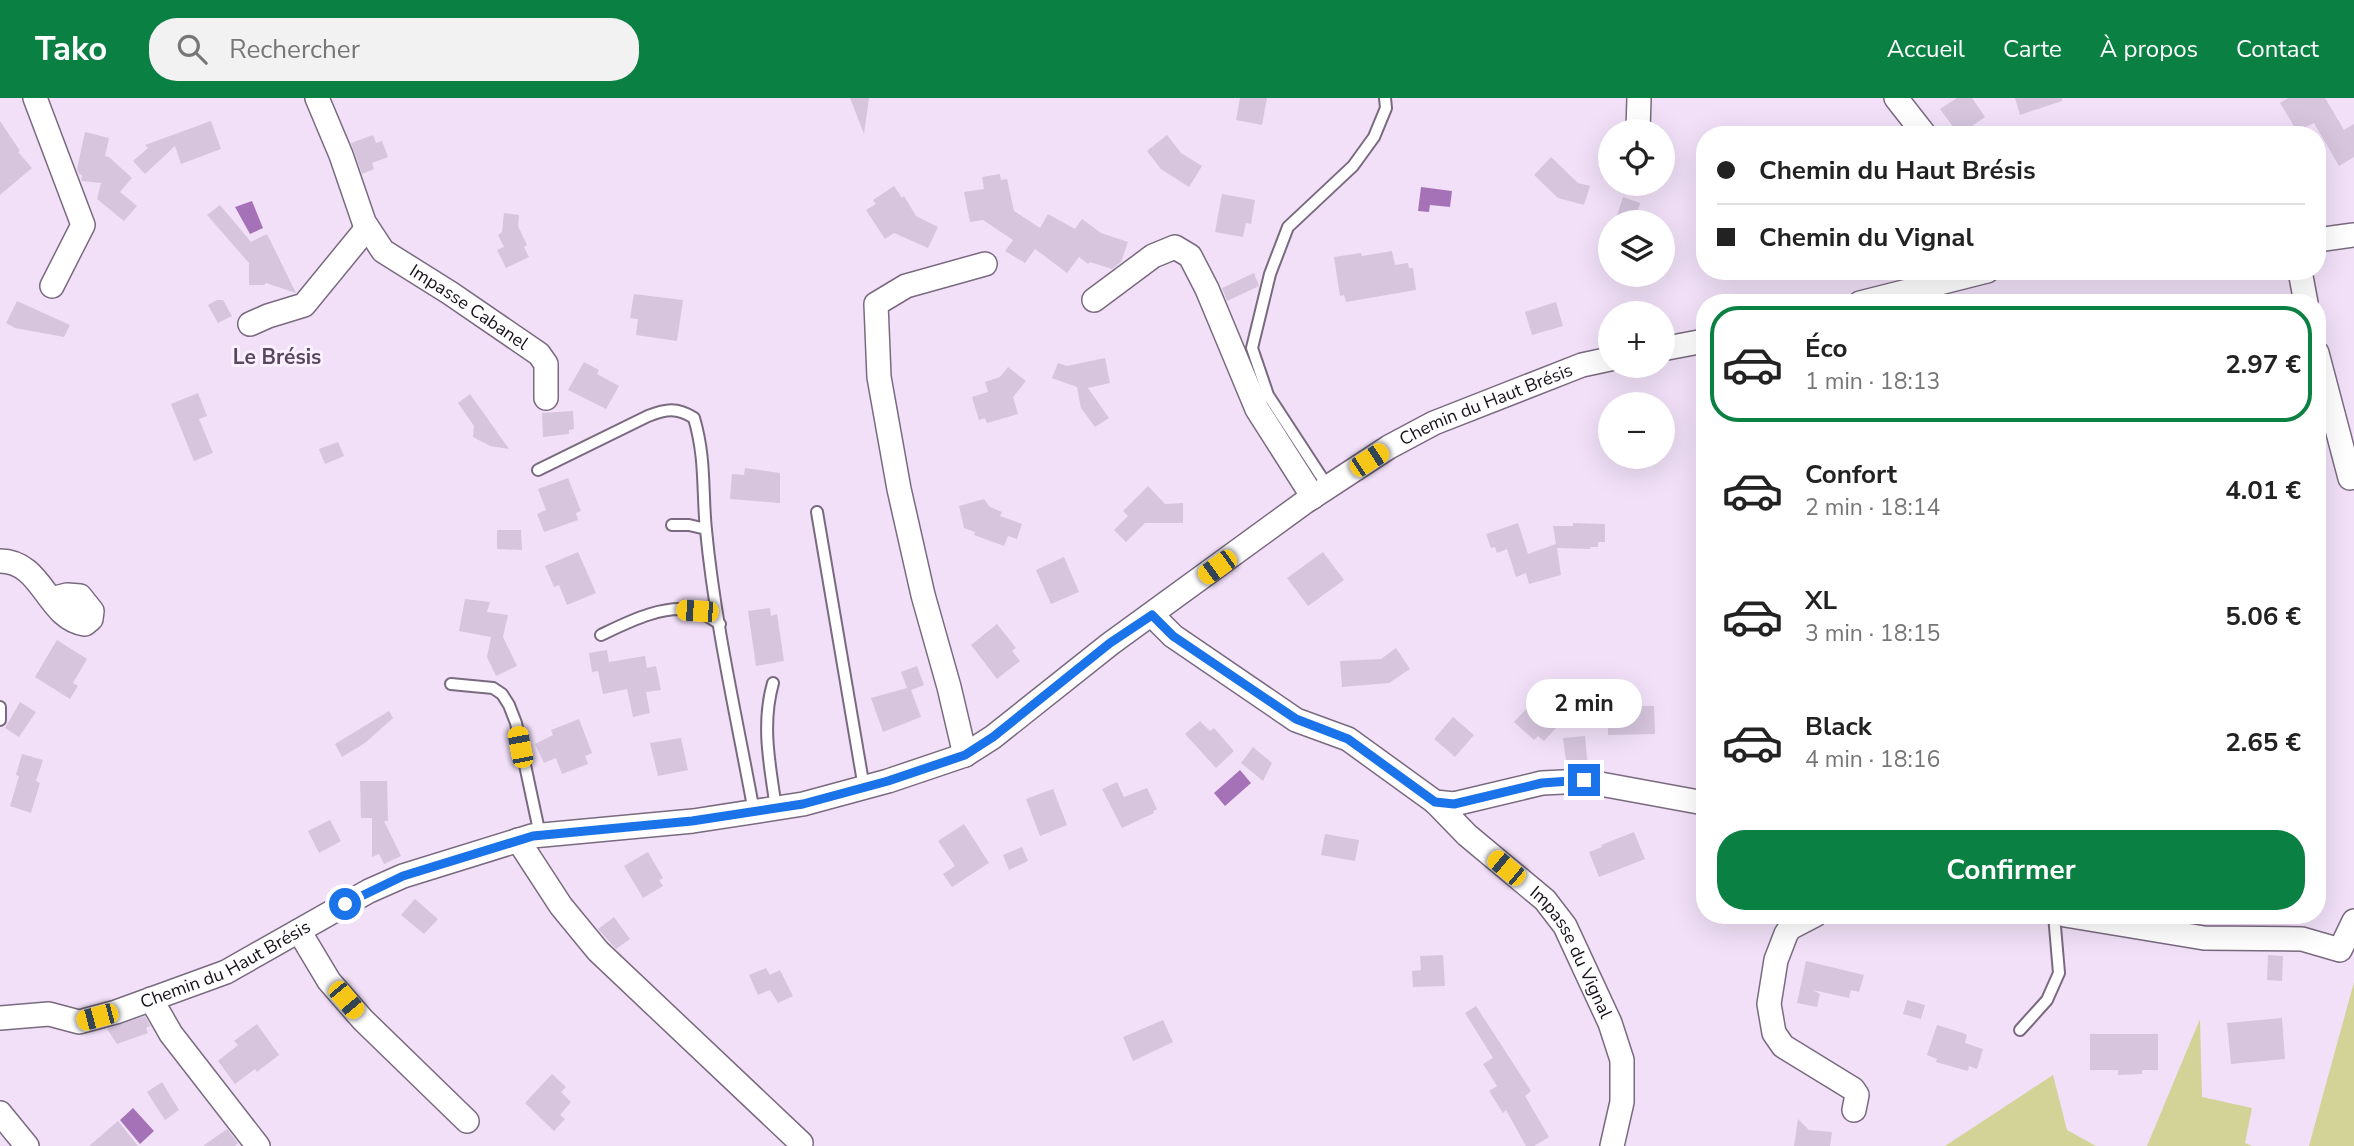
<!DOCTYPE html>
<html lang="fr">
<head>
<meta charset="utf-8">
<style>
	:root { --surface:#fff; --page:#f2f2f2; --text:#222; --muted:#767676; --line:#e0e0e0; --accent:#0b8043 }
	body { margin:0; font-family:"Nunito Sans",sans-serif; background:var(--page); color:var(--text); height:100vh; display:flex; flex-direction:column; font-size:26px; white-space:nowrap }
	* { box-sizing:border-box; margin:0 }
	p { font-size:23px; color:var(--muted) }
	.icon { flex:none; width:38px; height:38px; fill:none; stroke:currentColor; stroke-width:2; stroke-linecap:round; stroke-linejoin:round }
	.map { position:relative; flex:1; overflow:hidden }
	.details { position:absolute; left:1696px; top:196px; width:630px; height:630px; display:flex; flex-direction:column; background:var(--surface); border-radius:28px; box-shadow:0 7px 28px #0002 }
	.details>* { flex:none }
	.banner { position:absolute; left:1696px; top:28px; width:630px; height:154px; border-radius:28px; box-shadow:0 7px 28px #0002; display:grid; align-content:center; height:154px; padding:0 21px; background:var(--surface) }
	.tools { position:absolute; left:1598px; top:21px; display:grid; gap:14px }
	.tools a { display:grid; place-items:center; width:77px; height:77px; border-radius:50%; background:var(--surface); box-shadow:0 7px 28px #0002; font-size:35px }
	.end { position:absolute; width:32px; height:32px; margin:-16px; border:9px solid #1a73e8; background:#fff; box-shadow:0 0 0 4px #fff }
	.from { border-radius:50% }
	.bubble { position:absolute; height:49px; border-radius:24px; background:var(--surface); box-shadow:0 7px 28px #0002; font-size:23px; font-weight:700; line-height:49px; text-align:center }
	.car { position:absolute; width:21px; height:42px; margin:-21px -10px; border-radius:9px; box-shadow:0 0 5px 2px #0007; background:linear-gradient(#f5c518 24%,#345 0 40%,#f5c518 0 76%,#345 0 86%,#f5c518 0) }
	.banner b { display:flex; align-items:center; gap:24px; height:66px; font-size:26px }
	.banner b+b { border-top:2px solid var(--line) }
	.banner i { width:18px; height:18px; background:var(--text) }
	ul { padding:12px 0 0; list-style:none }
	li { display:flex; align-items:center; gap:21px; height:116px; margin:0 14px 10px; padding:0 7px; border:4px solid transparent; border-radius:28px }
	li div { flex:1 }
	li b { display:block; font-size:26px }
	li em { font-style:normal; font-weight:700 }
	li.current { border-color:var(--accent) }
	li>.icon { width:63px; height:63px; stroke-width:1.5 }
	.primary-button { display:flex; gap:14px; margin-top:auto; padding:14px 21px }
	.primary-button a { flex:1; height:80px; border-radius:28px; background:var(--accent); color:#fff; font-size:28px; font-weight:700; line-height:80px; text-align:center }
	header { display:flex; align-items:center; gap:42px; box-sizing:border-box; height:98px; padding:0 35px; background:var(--accent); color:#fff }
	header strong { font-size:33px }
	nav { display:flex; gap:38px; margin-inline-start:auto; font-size:24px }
	.search { width:490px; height:63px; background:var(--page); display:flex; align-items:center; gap:18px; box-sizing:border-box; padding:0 24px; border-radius:28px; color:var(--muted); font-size:26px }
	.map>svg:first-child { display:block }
	.green { fill:#d3d397 }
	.water { fill:#a572b8 }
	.building { fill:#d6c5dd }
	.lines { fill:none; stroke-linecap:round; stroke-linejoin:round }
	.service-casing { stroke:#7a6a80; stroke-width:14 }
	.minor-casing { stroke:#7a6a80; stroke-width:26 }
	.service { stroke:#fff; stroke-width:10 }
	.minor { stroke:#fff; stroke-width:23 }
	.route { stroke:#1a73e8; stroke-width:9 }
	.labels { text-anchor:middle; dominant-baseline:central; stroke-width:6; stroke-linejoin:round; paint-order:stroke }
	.street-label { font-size:18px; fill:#171119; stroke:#faf0ff }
	.quarter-label { font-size:21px; font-weight:bold; fill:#57485c; stroke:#faf0ff }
</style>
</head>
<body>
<header>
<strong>Tako</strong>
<div class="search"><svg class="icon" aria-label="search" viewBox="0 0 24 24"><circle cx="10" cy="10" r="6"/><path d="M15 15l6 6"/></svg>Rechercher</div>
<nav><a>Accueil</a><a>Carte</a><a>À propos</a><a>Contact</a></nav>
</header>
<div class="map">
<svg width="2354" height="1048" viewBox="0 0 2354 1048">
	<rect width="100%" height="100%" fill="#f1e0f8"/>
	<path class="green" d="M2354,884V1048H2309Z
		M2200,921L2202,999L2252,1010L2245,1045L2252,1048H2147Z
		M2053,977L2067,1032L2096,1048H1945Z"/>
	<path class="water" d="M1421,89L1452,93L1450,109L1430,107L1429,114L1418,113Z
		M252,103L263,130L250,136L235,109Z
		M1240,672L1251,685L1225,708L1214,695Z
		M133,1010L154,1033L140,1046L120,1022Z"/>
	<path class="building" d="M850,0H869L864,36Z
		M1240,0H1267L1262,27L1236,22Z
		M1957,0H1972L1985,19L1959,37L1940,11Z
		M2015,0H2062V3L2020,17Z
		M2288,0H2325L2344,32L2354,26V59L2339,68L2314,25L2297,33L2280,5Z
		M0,23L20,53L18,54L32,70L0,97Z
		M211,23L221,51L181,66L175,48L145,76L133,63L148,50L145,47Z
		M85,34L109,40L105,58L109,59L132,80L120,94L137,108L124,123L97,101L101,85L81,83L82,77L79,76L77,71Z
		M373,37L376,45L382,43L388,59L372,65L374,71L362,76L351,45Z
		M1167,37L1181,55L1202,68L1189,89L1161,71L1147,53Z
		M1551,59L1578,85L1590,88L1584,107L1558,100L1534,77Z
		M1000,76L1001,82L1007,81L1014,113L1040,130L1048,116L1075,131L1082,121L1101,135L1128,144L1121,164L1112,171L1090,164L1088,166L1079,159L1067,175L1035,151L1025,165L1005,153L1013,142L983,122L970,124L964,94L984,91L982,79Z
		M894,88L902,100L904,98L916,118L938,129L928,150L894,135L885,141L866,112L876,106L873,102Z
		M1222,96L1255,102L1251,126L1246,125L1243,139L1215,134Z
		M1623,99L1640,105L1634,124H1615Z
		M220,107L251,144L267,136L296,195L266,185L264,187H249V165L207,117Z
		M504,115L519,117L518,128L527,147L524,149L529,159L506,170L497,152L504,149L498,137L502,134Z
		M1392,153L1395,167L1408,165L1409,170H1413L1416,192L1346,204L1344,197L1340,198L1334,159L1361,155L1362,158Z
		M1254,175L1259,188L1227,203L1222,190Z
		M634,196L683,202L677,243L636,237L638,221L630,220Z
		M217,202H223L232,218L218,225L208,207Z
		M17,203L70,227L64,239L15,230L6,225Z
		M1556,204L1563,228L1532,237L1525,214Z
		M1105,260L1110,285L1088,290L1109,320L1095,329L1081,310L1077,289L1052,280L1058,265L1067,268Z
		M584,264L599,272L597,276L619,288L606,311L568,292Z
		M1008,269L1026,283L1013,299L1018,316L987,325L985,320L979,322L972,299L988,294L985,284L1000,279Z
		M198,295L207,318L199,321L213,355L194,363L171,306Z
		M470,296L475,303L509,351L490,348L473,339L474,328L458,305Z
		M573,313L574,331L569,332V336L543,339L542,315Z
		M338,344L344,358L325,366L319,351Z
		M745,370L780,375V405L730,401L732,376L744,377Z
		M568,380L581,413L576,415L578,422L544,434L537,416L546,412L538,391Z
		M1148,388L1165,406L1183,405V425H1145L1126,444L1114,432L1128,418L1123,413Z
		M984,401L990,409L1002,414L1000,418L1022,426L1017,441L1008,438L1004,448L974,437L975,434L964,430L959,408Z
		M1518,425L1528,456L1556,446L1553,428H1573V425L1605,426V444H1598V449H1590V451L1557,450L1561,477L1529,486L1526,475L1516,479L1507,451L1497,455L1495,449L1491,450L1486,436Z
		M497,432H521L522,452L497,451Z
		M578,454L596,495L567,507L559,487L554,489L545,468Z
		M1323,454L1344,482L1308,508L1287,480Z
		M1064,459L1079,494L1051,506L1036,472Z
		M465,501L490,504L487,514L508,517L503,539L517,568L496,578L487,559L491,539L459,533Z
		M770,510L771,518L777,516L784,563L756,568L748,513Z
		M997,526L1016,550L1012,553L1020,563L997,581L971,547Z
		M57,542L87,561L73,585L78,588L70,601L35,579Z
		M1396,550L1410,571L1389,585L1342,589L1340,563L1381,561Z
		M607,552L609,564L645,558L647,570L656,568L661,592L646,594L650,615L633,619L627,591L603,596L598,573L592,574L589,555Z
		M917,568L924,587L911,592L921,619L883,634L871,600L907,590L901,574Z
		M20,604L36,614L19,639L5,630Z
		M1530,607L1544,620L1567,618L1544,643L1538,638L1534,642L1514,624Z
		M1632,608H1654L1655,636L1608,637V612H1632Z
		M389,613L393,620L365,645L342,659L335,646Z
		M1453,619L1474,637L1455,659L1434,641Z
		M579,621L592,655L585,658L588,666L562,676L556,660L544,665L535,646L553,637L551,632Z
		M1200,623L1210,633L1214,630L1234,653L1216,670L1185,636Z
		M1585,638L1588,670H1567L1563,640Z
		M681,640L688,672L658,678L650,645Z
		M1253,649L1272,665L1263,683L1241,665Z
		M22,656L43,662L36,683L40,685L31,715L10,708L19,678L16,677Z
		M360,683H387L388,723H384L401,758L384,766L379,756L372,759V720H361Z
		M1117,684L1124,699L1147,690L1157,711L1153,713L1154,715L1122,730L1102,691Z
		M1053,691L1067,727L1040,738L1026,701Z
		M330,722L341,743L319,755L308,733Z
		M964,726L989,765L952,789L943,776L955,768L938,743Z
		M1634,734L1645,761L1599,779L1589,754L1602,749L1601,747Z
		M1325,736L1359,742L1355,763L1321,757Z
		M1022,749L1028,763L1009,772L1003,757Z
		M648,754L663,780L659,782L663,788L643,800L624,768Z
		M415,801L438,821L424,836L401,817Z
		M614,819L630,841L616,851L598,831Z
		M1443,857L1445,888L1413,889L1412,873L1421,872L1420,858Z
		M2268,857L2283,858L2282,883L2267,882Z
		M1806,863L1864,877L1859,894L1851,892L1849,900L1813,892L1820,896L1817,909L1797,905Z
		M766,870L770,877L780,872L793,898L778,905L770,892L758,897L749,877Z
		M1907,902L1925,907L1921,921L1903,916Z
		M1476,908L1531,993L1525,998L1549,1039L1534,1048H1526L1506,1012L1503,1015L1489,993L1497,988L1483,966L1493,960L1465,915Z
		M145,918L150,928L146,930L148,935L117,946L107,931Z
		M2282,920L2285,961L2231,966L2227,925Z
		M1163,922L1173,944L1133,963L1123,939Z
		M257,926L279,957L257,974L255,971L235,986L218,963L238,947L234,943Z
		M1937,927L1963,935L1967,937L1965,945L1983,951L1977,971L1969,968L1968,973L1936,964L1937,961L1927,957Z
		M2090,936H2158V972H2142V976L2118,977V972H2090Z
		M552,976L566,989L561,994L571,1004L560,1017L565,1021L554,1033L525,1005Z
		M162,984L179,1012L165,1022L147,994Z
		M1798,1021L1809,1032L1832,1034L1830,1048H1794Z
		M118,1023L138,1048H89Z
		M227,1031L238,1045L235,1048H203Z"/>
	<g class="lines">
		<defs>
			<path id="service" d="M538,372L648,318C666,311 677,309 694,320C706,361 702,392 706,432C715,526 737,621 754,714
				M1328,389L1268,297L1252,250L1270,176L1288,129L1353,68L1374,39L1386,10L1385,0
				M817,414L864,690
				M672,427H689L706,431
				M601,537C628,524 665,505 696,513C704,515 713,522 720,526
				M773,585C761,627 770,668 776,710
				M451,586L493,590L502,596L509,607L516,625L540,737
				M0,609V622
				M2020,932L2047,902L2059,875L2054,817"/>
			<g id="minor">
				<path d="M35,0L83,127L52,188"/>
				<path id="s1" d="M317,0L341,57L364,124L383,153L450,195L539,256L546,266V300"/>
				<path d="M1896,0L1925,37"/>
				<path d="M1638,33L1639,0"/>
				<path d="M2317,142L2354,137"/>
				<path d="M2300,173L2306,205"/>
				<path d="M1094,202L1153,158L1175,149L1190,158L1207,191L1257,311L1313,399"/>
				<path d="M1860,205L1987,173"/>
				<path d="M250,226L268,218L304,207L367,130"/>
				<path d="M1662,251L1704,243"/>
				<path d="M2317,255L2350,380"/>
				<path d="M0,463C43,463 47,521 85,526L91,521L92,513L80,498L67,497L51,501"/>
				<path d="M1152,517L1173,538L1296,622L1348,641L1435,704L1454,706L1542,685L1584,683L1704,705"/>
				<path d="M965,657L949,589L923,497L899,391L879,279L876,206L906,188L985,166"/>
				<path id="s2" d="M1435,704L1467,737L1545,802L1565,828L1610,925L1622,962V1004L1612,1048"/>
				<path d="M518,742L561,808L598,853L801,1045"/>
				<path d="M1815,817L1790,830L1786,836L1776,862L1769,906L1774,935L1783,948L1853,991L1857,997L1854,1012"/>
				<path d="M2065,817L2204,840L2302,841L2340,852L2354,823"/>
				<path d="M299,833L329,883L363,922L467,1023"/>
				<path d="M151,901L171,936L258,1048"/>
				<path id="s3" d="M0,920L49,916L79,924L116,914L226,874L369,793L403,778L532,738L693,723L803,706L888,683L965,657L993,639L1110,546L1305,404L1389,349L1434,325L1582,267L1610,261"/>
				<path d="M0,1015L27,1048"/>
			</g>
		</defs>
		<use href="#service" class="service-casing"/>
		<use href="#minor" class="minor-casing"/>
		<use href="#service" class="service"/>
		<use href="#minor" class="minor"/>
	</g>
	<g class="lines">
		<path class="route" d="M345,806L403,778L533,738L692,723L803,706L888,683L965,657L993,639L1110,545L1152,517L1173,538L1296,621L1348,641L1435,704L1454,706L1542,685L1584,682"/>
	</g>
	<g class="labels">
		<g class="street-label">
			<text stroke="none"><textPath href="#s1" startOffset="270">Impasse Cabanel</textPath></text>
			<text stroke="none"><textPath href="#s3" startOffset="1645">Chemin du Haut Brésis</textPath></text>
			<text stroke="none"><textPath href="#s2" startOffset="206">Impasse du Vignal</textPath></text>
			<text stroke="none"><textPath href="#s3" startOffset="238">Chemin du Haut Brésis</textPath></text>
		</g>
		<g class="quarter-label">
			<text x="277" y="259">Le Brésis</text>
		</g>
	</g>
</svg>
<div class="tools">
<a><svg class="icon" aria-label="locate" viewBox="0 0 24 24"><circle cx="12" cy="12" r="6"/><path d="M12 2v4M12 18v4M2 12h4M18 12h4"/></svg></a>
<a><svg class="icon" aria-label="layers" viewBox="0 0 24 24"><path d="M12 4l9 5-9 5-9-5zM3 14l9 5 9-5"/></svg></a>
<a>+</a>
<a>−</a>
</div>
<i class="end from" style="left:345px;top:806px"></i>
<i class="end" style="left:1584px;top:682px"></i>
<div class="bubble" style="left:1526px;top:581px;width:116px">2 min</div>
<i class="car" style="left:1369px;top:362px;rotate:57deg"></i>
<i class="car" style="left:1217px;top:469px;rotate:234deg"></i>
<i class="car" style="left:697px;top:513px;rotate:274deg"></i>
<i class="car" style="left:520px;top:649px;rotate:349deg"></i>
<i class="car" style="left:1506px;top:770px;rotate:310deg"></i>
<i class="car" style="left:346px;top:902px;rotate:140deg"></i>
<i class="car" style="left:97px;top:919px;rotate:255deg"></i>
<div class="banner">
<b><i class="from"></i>Chemin du Haut Brésis</b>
<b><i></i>Chemin du Vignal</b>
</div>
<section class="details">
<ul>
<li class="current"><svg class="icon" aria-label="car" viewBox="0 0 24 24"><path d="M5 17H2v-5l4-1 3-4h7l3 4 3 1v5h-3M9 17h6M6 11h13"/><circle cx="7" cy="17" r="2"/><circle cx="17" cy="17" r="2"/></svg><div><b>Éco</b><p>1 min · 18:13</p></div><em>2.97 €</em></li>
<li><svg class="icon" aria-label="car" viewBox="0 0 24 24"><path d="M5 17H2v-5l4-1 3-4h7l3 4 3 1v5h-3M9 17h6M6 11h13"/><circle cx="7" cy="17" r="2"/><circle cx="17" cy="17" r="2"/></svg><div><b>Confort</b><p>2 min · 18:14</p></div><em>4.01 €</em></li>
<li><svg class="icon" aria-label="car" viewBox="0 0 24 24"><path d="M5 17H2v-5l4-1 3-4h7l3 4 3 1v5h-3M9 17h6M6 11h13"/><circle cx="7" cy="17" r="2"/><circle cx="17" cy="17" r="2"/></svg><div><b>XL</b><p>3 min · 18:15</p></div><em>5.06 €</em></li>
<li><svg class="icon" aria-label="car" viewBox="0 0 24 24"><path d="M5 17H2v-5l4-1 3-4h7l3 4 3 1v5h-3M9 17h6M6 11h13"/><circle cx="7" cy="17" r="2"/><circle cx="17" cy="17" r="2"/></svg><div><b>Black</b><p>4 min · 18:16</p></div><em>2.65 €</em></li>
</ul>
<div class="primary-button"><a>Confirmer</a></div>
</section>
</div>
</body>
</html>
